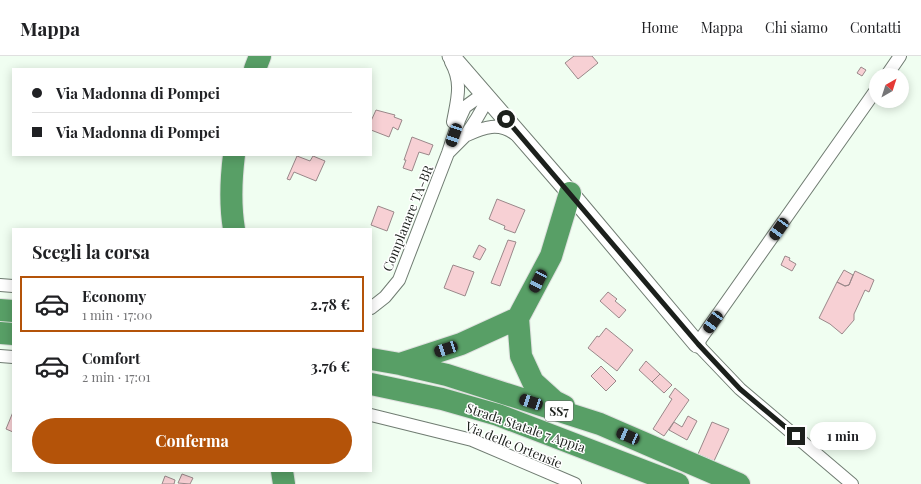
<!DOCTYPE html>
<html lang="it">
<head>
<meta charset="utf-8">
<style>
	:root { --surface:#fff; --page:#f2f2f2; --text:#202124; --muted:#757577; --line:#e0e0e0; --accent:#b45309 }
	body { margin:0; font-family:"Playfair Display",serif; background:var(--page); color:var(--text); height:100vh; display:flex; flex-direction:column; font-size:15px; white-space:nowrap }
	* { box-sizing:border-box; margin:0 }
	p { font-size:13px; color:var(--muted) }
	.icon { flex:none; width:22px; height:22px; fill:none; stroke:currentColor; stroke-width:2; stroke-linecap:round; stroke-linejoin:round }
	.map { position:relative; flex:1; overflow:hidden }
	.drawer { position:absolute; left:12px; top:172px; width:360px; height:244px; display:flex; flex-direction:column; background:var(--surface); border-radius:0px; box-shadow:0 2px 10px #0003 }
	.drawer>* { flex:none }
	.top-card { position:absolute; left:12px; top:12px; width:360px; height:88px; border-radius:0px; box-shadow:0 2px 10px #0003; display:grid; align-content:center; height:88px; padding:0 20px; background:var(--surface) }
	.needle { width:26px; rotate:39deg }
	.buttons { position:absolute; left:869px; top:12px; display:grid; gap:8px }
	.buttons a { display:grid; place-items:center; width:40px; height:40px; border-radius:50%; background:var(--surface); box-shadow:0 2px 10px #0003; font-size:20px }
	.end { position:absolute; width:18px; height:18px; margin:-9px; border:5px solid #1c201c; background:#fff; box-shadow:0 0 0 2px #fff }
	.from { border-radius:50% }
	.bubble { position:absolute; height:28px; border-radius:14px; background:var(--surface); box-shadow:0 2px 10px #0003; font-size:13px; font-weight:700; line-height:28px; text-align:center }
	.car { position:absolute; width:12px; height:24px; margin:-12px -6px; border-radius:5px; box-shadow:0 0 3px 1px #0007; background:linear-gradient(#222 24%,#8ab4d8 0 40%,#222 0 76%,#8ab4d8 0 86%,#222 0) }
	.top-card b { display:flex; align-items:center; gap:14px; height:38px; font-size:15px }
	.top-card b+b { border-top:1px solid var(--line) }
	.top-card i { width:10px; height:10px; background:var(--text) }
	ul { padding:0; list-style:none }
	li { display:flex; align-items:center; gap:12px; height:56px; margin:0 8px 6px; padding:0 12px; border:2px solid transparent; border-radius:0px }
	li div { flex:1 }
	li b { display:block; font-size:15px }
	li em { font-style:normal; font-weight:700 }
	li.selected { border-color:var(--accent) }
	li>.icon { width:36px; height:36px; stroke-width:1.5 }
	h2 { padding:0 20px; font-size:18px; line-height:48px }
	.cta { display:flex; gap:8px; margin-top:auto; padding:8px 20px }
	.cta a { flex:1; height:46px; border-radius:24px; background:var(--accent); color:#fff; font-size:16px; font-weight:700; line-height:46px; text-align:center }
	header { display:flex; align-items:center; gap:24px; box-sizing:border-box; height:56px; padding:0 20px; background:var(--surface); border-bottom:1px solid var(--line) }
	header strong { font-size:19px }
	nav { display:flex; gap:22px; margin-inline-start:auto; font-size:14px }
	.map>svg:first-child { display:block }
	.building { fill:#f7d0d4; stroke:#9a888a }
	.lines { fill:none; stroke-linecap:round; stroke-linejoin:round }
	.street-casing { stroke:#707c72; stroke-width:14 }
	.secondary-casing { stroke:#707c72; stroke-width:19 }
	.highway-casing { stroke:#dfe0df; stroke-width:24 }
	.street { stroke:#fff; stroke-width:12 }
	.secondary { stroke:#fff; stroke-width:17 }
	.highway { stroke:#589f66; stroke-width:22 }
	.route { stroke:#1c201c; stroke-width:5 }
	.labels { text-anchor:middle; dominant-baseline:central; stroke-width:3; stroke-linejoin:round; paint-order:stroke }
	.shield { fill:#fff; stroke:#606360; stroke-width:1 }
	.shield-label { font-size:12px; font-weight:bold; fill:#1c201c }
	.street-label { font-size:13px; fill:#1c201c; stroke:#fff }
</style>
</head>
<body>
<header>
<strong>Mappa</strong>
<nav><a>Home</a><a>Mappa</a><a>Chi siamo</a><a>Contatti</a></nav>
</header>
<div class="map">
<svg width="921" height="428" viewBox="0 0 921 428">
	<rect width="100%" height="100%" fill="#f0fef1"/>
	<path class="building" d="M574,0H592L598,7L578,23L565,7Z
		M861,11L866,14L862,20L857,17Z
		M376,54L395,59L394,61L402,64L398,74L393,71L389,81L371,74V65Z
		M412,81L433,89L429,99L419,96L412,115L403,112L406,104H404Z
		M297,100L310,105L313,100L325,105L316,125L294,116L290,124L287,123Z
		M497,143L525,154L515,177L504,173L505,170L489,163Z
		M378,150L394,156L387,175L371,169Z
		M508,184L516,186L500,230L491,227Z
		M479,189L486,193L480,204L473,201Z
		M785,200L790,202L789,204L796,208L792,215L781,209Z
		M453,209L474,216L465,240L444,232Z
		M844,214L853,219L849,229L845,230L837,226Z
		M855,215L874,224L869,236L865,234L854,258V264L842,278L830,268L819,262L837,226L845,230L849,229Z
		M608,236L617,243L615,245L626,254L619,262L600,245Z
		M606,272L633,294L617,315L588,292L597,280L599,281Z
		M646,305L660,318L652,326L639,314Z
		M601,310L616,325L606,335L591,320Z
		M660,318L672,329L664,337L652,326Z
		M675,332L689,344L664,380L653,373L672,343L669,341Z
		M13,356V376L6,373Z
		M688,360L697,365L687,384L669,374L674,366L682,371Z
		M712,366L729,373L714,405L698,398Z
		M182,418L193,422L190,428L178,427Z
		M165,420L175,424L174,428H162Z"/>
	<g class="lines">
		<defs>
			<path id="street" d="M451,6C463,27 457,44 453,66
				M887,19L900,0
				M467,79C484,71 499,66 515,78
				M0,229L13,230
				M371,252L385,241L399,224L448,97L459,64L465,51L476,43H488L477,62L466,79L448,97
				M0,300L13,301
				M371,359L472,384L575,428
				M852,428L740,333L697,288L876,34"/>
			<path id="secondary" d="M451,0L570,137L697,288"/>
			<path id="highway" d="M255,13L260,0
				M234,99C231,123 230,149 234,173
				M0,254L13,255
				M0,277L13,278
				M371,303L400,308L447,319L600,368L739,428
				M400,308L461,288L518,262
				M371,328L442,343L498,359L678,428
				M564,350L554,345L533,326L521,300L518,262L551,200L570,137
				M282,415L284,428"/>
		</defs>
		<use href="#street" class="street-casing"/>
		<use href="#secondary" class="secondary-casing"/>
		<use href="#highway" class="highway-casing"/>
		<use href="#street" class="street"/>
		<use href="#secondary" class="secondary"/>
		<use href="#highway" class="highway"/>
	</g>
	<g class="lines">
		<path class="route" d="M506,63L698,288L740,333L796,380"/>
	</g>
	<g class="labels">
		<rect class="shield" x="545" y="345" width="28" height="20" rx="3"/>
		<g class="shield-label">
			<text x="559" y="355">SS7</text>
		</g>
		<g class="street-label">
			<text transform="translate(407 162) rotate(-68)">Complanare TA-BR</text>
			<text transform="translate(526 371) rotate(19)">Strada Statale 7 Appia</text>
			<text transform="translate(514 388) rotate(22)">Via delle Ortensie</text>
		</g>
	</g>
</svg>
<div class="buttons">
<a><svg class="needle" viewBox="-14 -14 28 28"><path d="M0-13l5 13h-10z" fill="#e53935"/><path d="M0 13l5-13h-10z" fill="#757577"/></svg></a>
</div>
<i class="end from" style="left:506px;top:63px"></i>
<i class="end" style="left:796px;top:380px"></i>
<div class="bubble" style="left:810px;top:366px;width:66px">1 min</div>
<i class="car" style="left:454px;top:79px;rotate:199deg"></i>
<i class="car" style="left:779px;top:173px;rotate:215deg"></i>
<i class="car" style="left:538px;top:225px;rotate:207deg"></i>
<i class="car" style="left:713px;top:266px;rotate:216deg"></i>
<i class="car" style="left:446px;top:293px;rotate:252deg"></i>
<i class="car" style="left:531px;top:346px;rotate:288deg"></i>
<i class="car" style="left:628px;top:380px;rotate:293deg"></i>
<div class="top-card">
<b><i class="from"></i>Via Madonna di Pompei</b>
<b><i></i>Via Madonna di Pompei</b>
</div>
<section class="drawer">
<h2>Scegli la corsa</h2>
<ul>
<li class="selected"><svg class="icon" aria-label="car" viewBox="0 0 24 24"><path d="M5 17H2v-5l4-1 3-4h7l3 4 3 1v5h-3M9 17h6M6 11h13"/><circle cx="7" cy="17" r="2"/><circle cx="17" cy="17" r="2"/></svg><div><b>Economy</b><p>1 min · 17:00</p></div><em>2.78 €</em></li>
<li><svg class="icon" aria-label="car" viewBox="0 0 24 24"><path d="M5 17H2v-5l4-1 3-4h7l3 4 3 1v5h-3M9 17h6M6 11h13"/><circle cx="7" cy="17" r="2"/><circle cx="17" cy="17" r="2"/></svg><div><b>Comfort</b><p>2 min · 17:01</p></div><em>3.76 €</em></li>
</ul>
<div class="cta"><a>Conferma</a></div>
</section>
</div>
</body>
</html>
